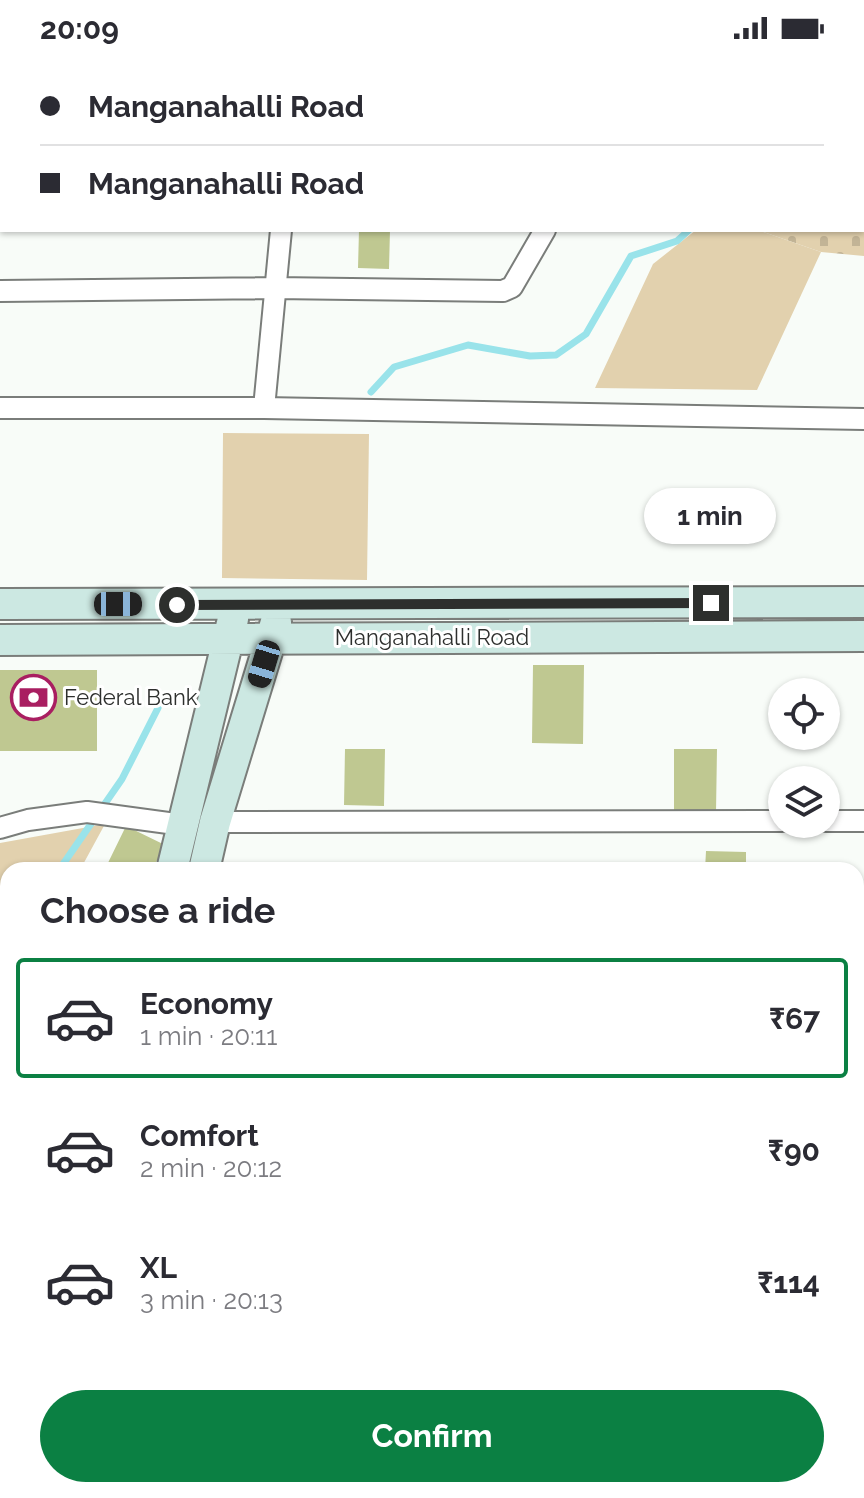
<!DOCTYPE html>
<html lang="en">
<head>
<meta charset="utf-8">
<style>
	:root { --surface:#fff; --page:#f2f2f3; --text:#2b2b33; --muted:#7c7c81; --line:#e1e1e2; --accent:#0b8043 }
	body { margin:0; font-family:Raleway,sans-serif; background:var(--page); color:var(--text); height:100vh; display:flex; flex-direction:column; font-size:30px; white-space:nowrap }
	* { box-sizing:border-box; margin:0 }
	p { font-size:26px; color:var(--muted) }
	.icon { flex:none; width:44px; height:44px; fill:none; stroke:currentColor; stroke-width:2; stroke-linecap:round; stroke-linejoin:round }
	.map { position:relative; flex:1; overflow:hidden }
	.side { position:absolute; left:0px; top:806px; width:864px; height:636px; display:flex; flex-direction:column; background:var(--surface); border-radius:24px 24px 0 0; box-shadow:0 2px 6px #0004 }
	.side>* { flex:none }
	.guide { position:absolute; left:0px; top:0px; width:864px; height:176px; box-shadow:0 2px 6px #0004; display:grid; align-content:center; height:176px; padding:0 40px; background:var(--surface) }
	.controls { position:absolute; left:768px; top:622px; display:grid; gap:16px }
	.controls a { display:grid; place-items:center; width:72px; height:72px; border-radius:50%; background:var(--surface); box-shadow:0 2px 6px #0004; font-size:40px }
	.end { position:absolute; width:36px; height:36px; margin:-18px; border:10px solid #2d2f2d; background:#fff; box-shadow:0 0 0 4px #fff }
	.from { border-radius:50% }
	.bubble { position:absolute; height:56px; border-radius:28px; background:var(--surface); box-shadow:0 2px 6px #0004; font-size:26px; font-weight:700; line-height:56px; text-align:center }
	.car { position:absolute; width:24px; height:48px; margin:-24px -12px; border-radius:10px; box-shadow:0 0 6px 2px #0007; background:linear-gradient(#222 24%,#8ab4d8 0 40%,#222 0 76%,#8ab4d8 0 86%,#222 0) }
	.guide b { display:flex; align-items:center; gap:28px; height:76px; font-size:30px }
	.guide b+b { border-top:2px solid var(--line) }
	.guide i { width:20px; height:20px; background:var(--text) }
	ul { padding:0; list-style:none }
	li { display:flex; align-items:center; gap:24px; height:120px; margin:0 16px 12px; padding:0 24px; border:4px solid transparent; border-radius:8px }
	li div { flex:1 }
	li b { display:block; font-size:30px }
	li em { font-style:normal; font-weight:700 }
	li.on { border-color:var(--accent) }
	li>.icon { width:72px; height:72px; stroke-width:1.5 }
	h2 { padding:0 40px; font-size:36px; line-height:96px }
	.action { display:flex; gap:16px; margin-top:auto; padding:16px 40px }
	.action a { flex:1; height:92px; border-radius:48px; background:var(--accent); color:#fff; font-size:32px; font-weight:700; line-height:92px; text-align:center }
	.status { display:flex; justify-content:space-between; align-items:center; height:56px; padding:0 40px; background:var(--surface); direction:ltr }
	.status svg { height:22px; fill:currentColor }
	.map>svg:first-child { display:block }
	.cemetery { fill:url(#cemetery-stones) }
	.park { fill:#e2d1ae }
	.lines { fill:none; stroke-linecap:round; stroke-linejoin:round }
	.stream { stroke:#99e3ea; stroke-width:7 }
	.building { fill:#bfc891 }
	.street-casing { stroke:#7a7d7a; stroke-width:24 }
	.secondary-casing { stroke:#7a7d7a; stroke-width:34 }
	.street { stroke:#fff; stroke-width:20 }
	.secondary { stroke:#cce8e2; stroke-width:30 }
	.route { stroke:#2d2f2d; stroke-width:10 }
	.labels { text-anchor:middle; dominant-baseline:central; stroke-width:6; stroke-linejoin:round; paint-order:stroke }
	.street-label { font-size:22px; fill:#2d2f2d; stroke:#fff }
	.poi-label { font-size:22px; fill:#2d2f2d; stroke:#fff; text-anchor:start }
</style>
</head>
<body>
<div class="status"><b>20:09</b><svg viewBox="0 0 49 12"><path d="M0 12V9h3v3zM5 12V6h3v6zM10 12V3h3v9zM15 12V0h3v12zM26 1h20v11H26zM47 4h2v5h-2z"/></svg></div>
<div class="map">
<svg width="864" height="1442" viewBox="0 0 864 1442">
	<defs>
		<pattern id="cemetery-stones" width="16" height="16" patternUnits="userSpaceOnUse" patternTransform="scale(2)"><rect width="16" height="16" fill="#e2d1ae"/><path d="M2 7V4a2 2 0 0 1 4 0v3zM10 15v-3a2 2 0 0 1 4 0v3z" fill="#c2b496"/></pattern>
	</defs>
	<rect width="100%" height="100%" fill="#f8fcf8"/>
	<path class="cemetery" d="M746,0H864V200L821,196L758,174H862V2H745Z"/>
	<path class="park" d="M696,174H758L821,196L757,334L595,332L653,208Z
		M223,377L369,378L367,524L222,522Z
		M105,768L80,814H8V1004L0,1002V787Z"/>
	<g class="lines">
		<path class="stream" d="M733,2L734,0
			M371,336L394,311L468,289L530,300L556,299L586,278L631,200L677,185L689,174
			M59,814L122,723L158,652
			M0,906L8,893"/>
	</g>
	<path class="building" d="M359,174H390L389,213L358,212Z
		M533,609H584L583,688L532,687Z
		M0,614H97V695H0Z
		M345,693H385L384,750L344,749Z
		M674,693H717L716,756L674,755Z
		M126,770L165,789L152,814L105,813Z
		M706,795L746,796V814H705Z
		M860,833L864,834V860L856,858V847Z
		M856,892L864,894V920L862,926L856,925Z
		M856,929L863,931L857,951H856Z
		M856,1113L864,1116V1192L856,1188Z
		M581,1434H620L618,1442L581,1435Z"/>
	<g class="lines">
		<defs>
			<path id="street" d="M297,2V0
				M0,33H2
				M0,126H2
				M0,235L275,232L503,235L512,231L545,174
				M0,352H264L864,363
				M264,352L281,174
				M826,765H864
				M215,766L782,765
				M0,772L28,764L87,756L183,769
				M858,982L864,956
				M0,1063L8,1065
				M0,1202L8,1204
				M856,1397L864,1399
				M0,1419L8,1420"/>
			<path id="secondary" d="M0,548L864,546
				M0,584L864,580
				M172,814L233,563
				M204,814L215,766L276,566
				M62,1434L98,1442
				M22,1442L23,1434"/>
		</defs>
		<use href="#street" class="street-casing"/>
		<use href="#secondary" class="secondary-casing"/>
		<use href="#street" class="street"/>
		<use href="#secondary" class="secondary"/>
	</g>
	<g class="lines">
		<path class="route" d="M177,549L711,547"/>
	</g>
	<defs>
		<symbol id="bank-ring" viewBox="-11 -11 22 22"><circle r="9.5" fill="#fff" stroke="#a91e61" stroke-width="1.5"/><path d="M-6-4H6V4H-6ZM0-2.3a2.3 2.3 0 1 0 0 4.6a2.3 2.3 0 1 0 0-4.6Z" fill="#a91e61"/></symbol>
	</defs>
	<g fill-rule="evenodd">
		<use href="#bank-ring" x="8" y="616" width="51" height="51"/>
	</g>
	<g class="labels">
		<g class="street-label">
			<text x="432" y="581">Manganahalli Road</text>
		</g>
		<g class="poi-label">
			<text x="64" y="641">Federal Bank</text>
		</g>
	</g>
</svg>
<div class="controls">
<a><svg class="icon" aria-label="locate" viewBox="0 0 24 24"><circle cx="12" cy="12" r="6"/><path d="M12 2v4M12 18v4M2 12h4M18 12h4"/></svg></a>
<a><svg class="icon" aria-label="layers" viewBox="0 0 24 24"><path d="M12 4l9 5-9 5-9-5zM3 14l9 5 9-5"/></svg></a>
</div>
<i class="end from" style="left:177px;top:549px"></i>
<i class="end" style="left:711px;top:547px"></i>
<div class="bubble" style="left:644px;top:432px;width:132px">1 min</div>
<i class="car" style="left:118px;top:548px;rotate:90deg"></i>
<i class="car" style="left:264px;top:608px;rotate:197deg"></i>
<div class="guide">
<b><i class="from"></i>Manganahalli Road</b>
<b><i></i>Manganahalli Road</b>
</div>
<section class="side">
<h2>Choose a ride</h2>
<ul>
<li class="on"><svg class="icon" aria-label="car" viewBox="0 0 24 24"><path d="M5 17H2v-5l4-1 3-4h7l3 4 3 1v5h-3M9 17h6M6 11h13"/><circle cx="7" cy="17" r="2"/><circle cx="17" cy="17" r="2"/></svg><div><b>Economy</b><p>1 min · 20:11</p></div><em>₹67</em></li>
<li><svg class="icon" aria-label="car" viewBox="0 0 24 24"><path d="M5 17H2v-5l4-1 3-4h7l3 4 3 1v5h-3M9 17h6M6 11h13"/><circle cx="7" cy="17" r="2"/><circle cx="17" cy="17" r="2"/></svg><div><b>Comfort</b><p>2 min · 20:12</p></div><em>₹90</em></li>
<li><svg class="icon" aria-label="car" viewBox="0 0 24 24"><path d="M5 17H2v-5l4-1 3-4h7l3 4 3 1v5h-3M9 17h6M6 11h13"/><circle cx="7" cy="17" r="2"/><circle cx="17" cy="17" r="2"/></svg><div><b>XL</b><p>3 min · 20:13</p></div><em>₹114</em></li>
</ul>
<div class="action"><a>Confirm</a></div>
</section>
</div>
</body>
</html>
